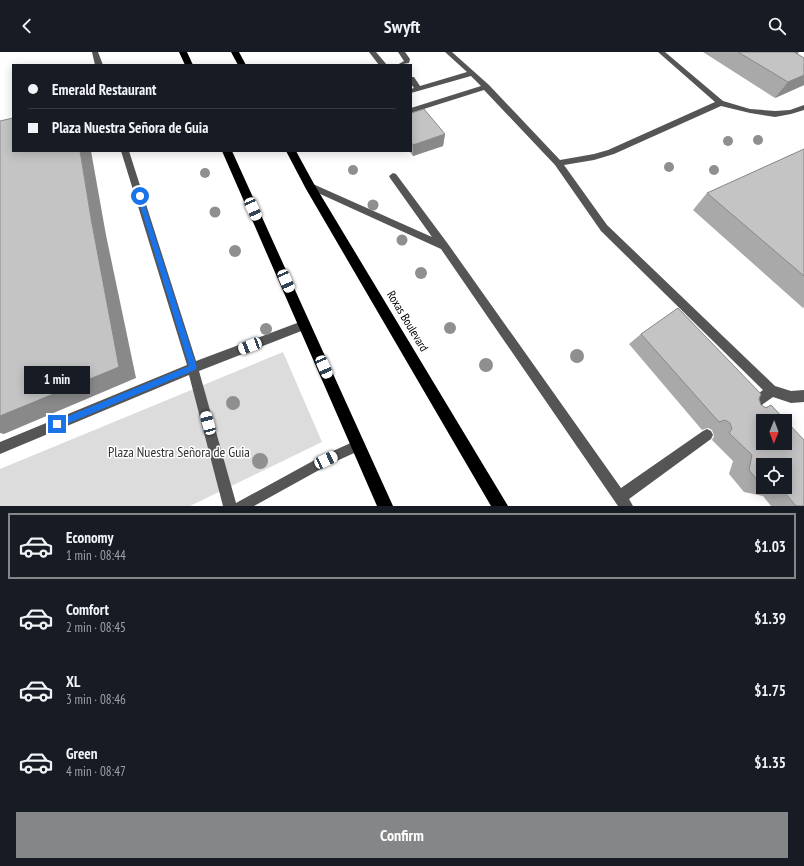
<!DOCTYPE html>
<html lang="en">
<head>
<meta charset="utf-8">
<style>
	:root { --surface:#171b24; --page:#242831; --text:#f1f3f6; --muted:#9ea1a6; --line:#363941; --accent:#858687 }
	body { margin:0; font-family:"PT Sans Narrow",sans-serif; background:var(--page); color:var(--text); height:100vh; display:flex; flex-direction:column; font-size:15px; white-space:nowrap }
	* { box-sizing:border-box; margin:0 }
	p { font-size:13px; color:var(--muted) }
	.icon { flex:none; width:22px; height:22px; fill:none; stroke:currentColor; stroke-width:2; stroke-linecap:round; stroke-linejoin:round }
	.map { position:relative; height:454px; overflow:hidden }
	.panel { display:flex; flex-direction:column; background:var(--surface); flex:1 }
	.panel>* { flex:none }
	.hud { position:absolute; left:12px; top:12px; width:400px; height:88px; border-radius:0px; box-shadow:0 2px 10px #0003; display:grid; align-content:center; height:88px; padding:0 16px; background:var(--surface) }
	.needle { width:26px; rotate:181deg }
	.controls { position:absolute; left:756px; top:362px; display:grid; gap:8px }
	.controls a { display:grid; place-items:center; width:36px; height:36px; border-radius:0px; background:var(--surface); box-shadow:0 2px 10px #0003; font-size:20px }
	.end { position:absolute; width:18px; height:18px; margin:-9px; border:5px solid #1a73e8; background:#fff; box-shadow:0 0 0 2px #fff }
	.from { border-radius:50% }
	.bubble { position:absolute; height:28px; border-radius:0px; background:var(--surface); box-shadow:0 2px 10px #0003; font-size:13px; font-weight:600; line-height:28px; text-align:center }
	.car { position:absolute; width:12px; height:24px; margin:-12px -6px; border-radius:5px; box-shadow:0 0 3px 1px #0007; background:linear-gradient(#fff 24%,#345 0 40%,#fff 0 76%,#345 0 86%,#fff 0) }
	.hud b { display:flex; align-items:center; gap:14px; height:38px; font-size:15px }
	.hud b+b { border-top:1px solid var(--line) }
	.hud i { width:10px; height:10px; background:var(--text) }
	ul { padding:7px 0 0; list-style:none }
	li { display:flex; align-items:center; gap:12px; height:66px; margin:0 8px 6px; padding:0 8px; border:2px solid transparent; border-radius:0px }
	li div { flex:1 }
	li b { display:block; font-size:15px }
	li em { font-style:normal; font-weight:600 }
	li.on { border-color:var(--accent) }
	li>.icon { width:36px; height:36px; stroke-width:1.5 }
	.button { display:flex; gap:8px; margin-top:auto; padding:8px 16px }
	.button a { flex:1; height:46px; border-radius:0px; background:var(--accent); color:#fff; font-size:16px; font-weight:600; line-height:46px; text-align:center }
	header { display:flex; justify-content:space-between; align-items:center; height:52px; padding:0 16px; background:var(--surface); font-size:18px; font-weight:600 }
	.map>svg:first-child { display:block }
	.green { fill:#dcdcdc }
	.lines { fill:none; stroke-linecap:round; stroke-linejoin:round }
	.minor { fill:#555; fill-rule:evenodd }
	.highway { fill:#000; fill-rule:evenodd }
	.tree { fill:#8f8f8f }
	.wall { fill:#a9a9a9 }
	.shaded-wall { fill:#898989 }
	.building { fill:#c4c4c4; stroke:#898989; fill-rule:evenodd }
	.route { fill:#1a73e8 }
	.labels { text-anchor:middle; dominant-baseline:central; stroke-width:3; stroke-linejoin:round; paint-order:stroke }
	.street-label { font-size:12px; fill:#000; stroke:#fff }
	.near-park-label { font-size:14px; fill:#333; stroke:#fff }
</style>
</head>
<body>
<header><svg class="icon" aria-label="back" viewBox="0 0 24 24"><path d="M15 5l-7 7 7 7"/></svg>Swyft<svg class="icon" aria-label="search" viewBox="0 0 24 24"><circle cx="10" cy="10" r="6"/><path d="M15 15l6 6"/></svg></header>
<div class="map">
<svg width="804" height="454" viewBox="0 0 804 454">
	<rect width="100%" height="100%" fill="#fff"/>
	<path class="green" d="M283,300L322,390L190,454H0V417Z"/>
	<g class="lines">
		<path class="minor" d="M92,0H98L103,13H95Z
			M369,0H376L387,13H379Z
			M398,0H405L410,7L409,11L397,13L404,9Z
			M445,0H452L489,33L560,108L594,102L608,98L715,50L658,0H665L723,49L750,57L775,59L790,58L804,53V58L791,62L775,65L750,61L721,54L614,102L594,108L564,113L607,173L775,334L791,339L804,338V350L791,351L773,345L749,362L745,360L743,356L745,352L763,338L601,179L555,113L484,38L411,61V56L481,34L471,24L411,41V37L414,36L411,32V25H414L420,34L467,20Z
			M121,99H129L196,309L305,268L309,270L310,273L309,276L199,319L236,451L322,404L355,389L359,387L363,389L365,393L363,397L330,412L254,454H223L189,323L0,402V390L187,313Z
			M393,121L396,122L448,192L621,436L703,379L707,377L711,379L713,383L711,387L629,447L633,454H618L441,197L307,136L306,134L307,132H313L432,185L390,126L389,124Z"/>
		<path class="highway" d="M179,0H187L193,13H185Z
			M231,0H239L246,13H238Z
			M222,99H232L393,454H377Z
			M286,99H296L314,132L508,454H491L306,137Z"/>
	</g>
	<g class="tree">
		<circle cx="758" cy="88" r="5"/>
		<circle cx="728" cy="89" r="5"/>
		<circle cx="669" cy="115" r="5"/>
		<circle cx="353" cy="118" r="5"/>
		<circle cx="714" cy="118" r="5"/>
		<circle cx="205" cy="121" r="5"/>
		<circle cx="373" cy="153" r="5.5"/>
		<circle cx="215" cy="160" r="5.5"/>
		<circle cx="402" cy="188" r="5.5"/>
		<circle cx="235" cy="199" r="6"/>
		<circle cx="421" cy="221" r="6"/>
		<circle cx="450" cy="276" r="6"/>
		<circle cx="266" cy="277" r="6"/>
		<circle cx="577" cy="304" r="7"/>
		<circle cx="486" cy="313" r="7"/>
		<circle cx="233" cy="351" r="7"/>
		<circle cx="260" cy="409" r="8"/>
	</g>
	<path class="wall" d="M703,0H799L797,2L804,33L775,46Z
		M411,61L445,82L443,94L413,104L409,99H411Z
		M804,97V255L803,256L693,158L707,141Z
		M641,282L759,347L761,353L766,355L771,353L804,454H771L763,444L744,440L729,422L733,409L712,388L714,384L712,378L708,376L702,378L629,292Z"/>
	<path class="shaded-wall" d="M795,0H799L789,13L781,16Z
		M804,23V33L775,46L788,30Z
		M445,82L443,94L413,104V93Z
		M80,99H91L106,183L136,326L4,382L0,381V364L91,166Z"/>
	<path class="building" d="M738,0H795H794L804,6V23L788,30Z
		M424,57L445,82L413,93L411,90V61Z
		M13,66V99H80L91,166L119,315L0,364V69Z
		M804,97V224L707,141Z
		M678,256L761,342L759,347L761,353L766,356L771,353L804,388V454H796L785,441L764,436L763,435H785V413H763V435L749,418L752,403L729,381L732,377L730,371L725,368L719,370L641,282ZM763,369H785V391H763Z"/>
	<path class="route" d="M140,142L142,144L197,316L195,318L57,376L54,375V370L189,314L137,144Z"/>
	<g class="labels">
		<g class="street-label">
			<text transform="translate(408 269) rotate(59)">Roxas Boulevard</text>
		</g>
		<g class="near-park-label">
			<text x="179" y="400">Plaza Nuestra Señora de Guia</text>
		</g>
	</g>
</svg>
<div class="controls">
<a><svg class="needle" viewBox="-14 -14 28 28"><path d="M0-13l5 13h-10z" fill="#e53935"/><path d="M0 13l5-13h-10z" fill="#9ea1a6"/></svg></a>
<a><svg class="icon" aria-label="locate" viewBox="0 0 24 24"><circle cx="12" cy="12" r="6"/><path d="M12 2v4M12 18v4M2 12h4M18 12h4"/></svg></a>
</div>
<i class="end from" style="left:140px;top:144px"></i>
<i class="end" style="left:57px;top:372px"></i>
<div class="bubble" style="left:24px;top:314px;width:66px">1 min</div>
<i class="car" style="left:253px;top:157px;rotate:156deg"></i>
<i class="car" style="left:286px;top:229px;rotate:156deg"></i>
<i class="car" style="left:250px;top:294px;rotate:249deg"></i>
<i class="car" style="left:324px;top:315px;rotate:156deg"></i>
<i class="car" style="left:208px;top:371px;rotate:345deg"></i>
<i class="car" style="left:326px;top:408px;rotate:65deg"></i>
<div class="hud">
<b><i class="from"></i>Emerald Restaurant</b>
<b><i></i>Plaza Nuestra Señora de Guia</b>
</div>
</div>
<section class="panel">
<ul>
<li class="on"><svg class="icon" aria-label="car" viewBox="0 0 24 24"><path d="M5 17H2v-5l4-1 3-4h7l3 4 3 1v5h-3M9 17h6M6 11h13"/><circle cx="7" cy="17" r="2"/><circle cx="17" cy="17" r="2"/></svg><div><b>Economy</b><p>1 min · 08:44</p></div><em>$1.03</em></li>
<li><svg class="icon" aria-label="car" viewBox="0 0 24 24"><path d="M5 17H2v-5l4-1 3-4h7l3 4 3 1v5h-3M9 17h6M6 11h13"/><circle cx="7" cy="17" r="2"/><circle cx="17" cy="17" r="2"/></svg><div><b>Comfort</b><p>2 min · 08:45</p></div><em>$1.39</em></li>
<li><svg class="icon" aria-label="car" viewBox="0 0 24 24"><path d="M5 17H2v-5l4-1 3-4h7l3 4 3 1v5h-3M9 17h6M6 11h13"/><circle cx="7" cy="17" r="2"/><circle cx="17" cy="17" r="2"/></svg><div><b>XL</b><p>3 min · 08:46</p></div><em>$1.75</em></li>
<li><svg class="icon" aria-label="car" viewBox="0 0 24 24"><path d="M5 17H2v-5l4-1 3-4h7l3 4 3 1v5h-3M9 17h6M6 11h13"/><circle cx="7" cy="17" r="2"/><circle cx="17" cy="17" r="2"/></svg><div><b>Green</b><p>4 min · 08:47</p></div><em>$1.35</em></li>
</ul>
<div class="button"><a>Confirm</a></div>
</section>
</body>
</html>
